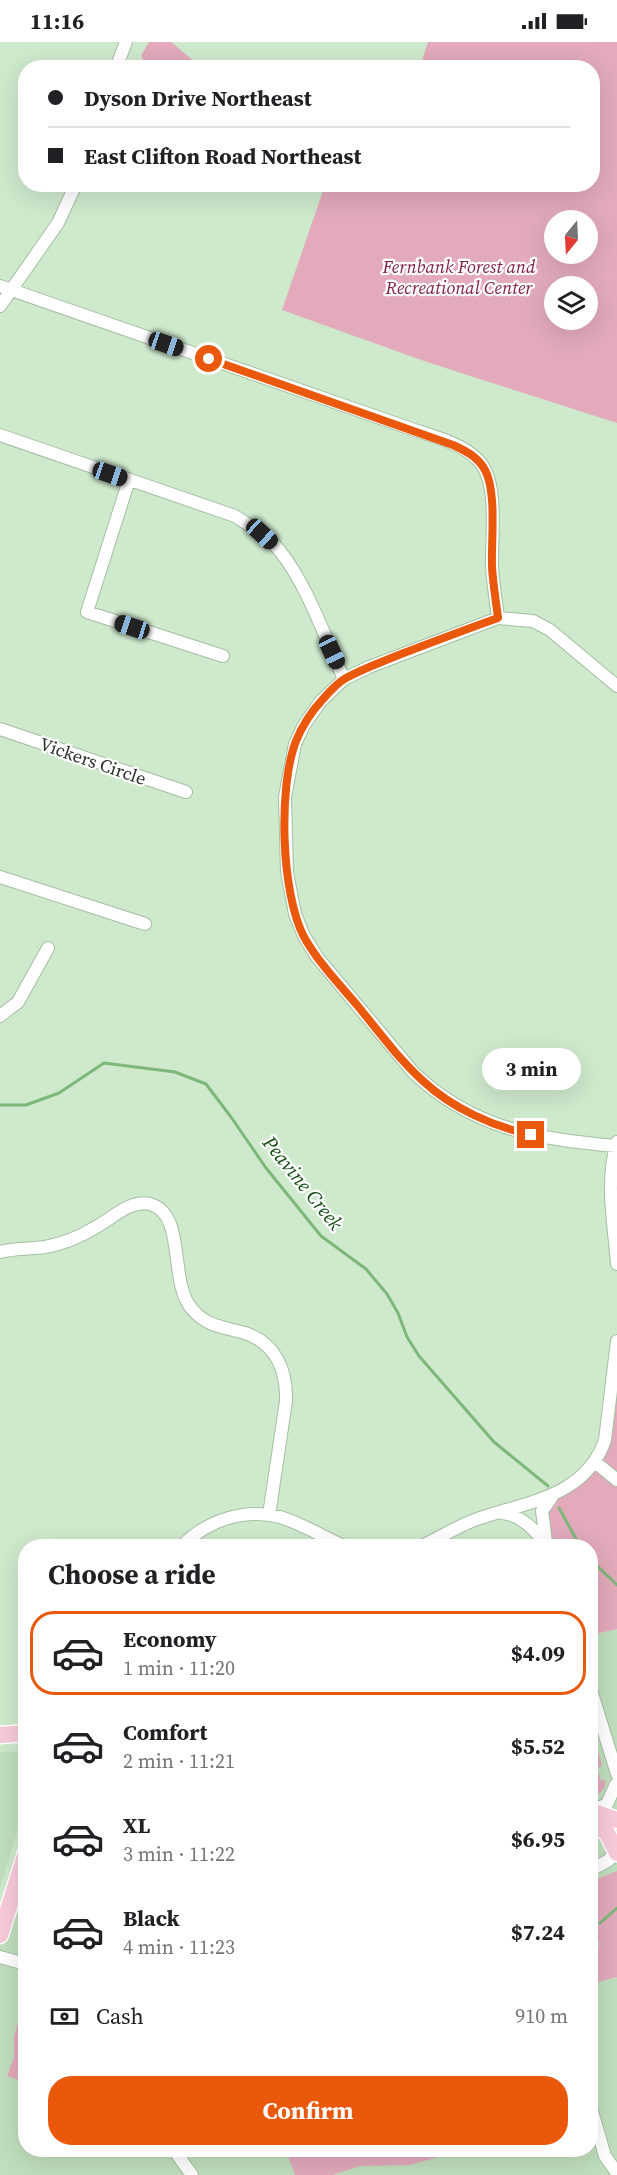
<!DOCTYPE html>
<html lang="en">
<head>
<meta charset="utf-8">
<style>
	:root { --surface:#fff; --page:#f2f2f2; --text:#202124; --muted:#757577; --line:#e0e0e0; --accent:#ea580c }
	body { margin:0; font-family:"Source Serif 4",serif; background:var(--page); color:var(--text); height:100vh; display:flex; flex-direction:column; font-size:22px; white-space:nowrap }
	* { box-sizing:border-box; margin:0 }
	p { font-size:20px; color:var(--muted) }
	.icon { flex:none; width:33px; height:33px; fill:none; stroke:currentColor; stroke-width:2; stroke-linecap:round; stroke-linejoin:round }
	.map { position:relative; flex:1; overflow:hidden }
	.drawer { position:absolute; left:18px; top:1497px; width:580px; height:618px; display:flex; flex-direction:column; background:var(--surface); border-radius:24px; box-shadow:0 6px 24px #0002 }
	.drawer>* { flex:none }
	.guide { position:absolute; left:18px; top:18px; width:582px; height:132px; border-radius:24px; box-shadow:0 6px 24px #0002; display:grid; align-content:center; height:132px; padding:0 30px; background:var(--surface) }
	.needle { width:39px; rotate:198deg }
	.fabs { position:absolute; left:544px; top:168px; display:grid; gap:12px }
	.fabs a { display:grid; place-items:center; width:54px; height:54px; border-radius:50%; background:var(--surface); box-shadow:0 6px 24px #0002; font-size:30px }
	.end { position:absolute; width:27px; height:27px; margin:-14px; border:8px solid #ea580c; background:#fff; box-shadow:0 0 0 3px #fff }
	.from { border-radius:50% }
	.bubble { position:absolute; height:42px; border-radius:21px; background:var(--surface); box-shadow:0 6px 24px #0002; font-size:20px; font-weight:700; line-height:42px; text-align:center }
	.car { position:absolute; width:18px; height:36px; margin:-18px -9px; border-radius:8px; box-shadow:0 0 4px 2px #0007; background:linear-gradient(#222 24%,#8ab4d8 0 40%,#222 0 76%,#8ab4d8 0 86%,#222 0) }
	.guide b { display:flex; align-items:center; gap:21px; height:57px; font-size:22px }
	.guide b+b { border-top:2px solid var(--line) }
	.guide i { width:15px; height:15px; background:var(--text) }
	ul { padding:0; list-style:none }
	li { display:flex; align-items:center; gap:18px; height:84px; margin:0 12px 9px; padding:0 18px; border:3px solid transparent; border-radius:24px }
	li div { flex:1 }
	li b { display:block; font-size:22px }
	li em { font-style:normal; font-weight:700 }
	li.selected { border-color:var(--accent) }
	li>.icon { width:54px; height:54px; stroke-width:1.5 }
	h2 { padding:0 30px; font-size:27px; line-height:72px }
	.pay { display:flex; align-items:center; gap:15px; height:66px; padding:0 30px; font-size:22px }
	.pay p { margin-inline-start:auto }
	.action { display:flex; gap:12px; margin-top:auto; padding:12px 30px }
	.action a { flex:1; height:69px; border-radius:24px; background:var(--accent); color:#fff; font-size:24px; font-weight:700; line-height:69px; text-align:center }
	.status { display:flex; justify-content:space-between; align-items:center; height:42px; padding:0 30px; background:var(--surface); direction:ltr }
	.status svg { height:16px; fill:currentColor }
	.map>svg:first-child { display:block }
	.built { fill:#c0debd }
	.green { fill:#e2aabb; fill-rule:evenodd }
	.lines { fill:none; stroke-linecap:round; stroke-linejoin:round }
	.stream { stroke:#7db77a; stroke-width:3 }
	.minor-casing { stroke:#a5bea3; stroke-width:14 }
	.major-casing { stroke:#fff; stroke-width:19 }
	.minor { stroke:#fff; stroke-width:12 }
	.major { stroke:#f8cad9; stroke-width:16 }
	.route { stroke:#ea580c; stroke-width:8 }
	.labels { text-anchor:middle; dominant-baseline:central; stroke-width:4.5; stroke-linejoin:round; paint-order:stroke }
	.park-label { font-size:18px; font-style:italic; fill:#80204a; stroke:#fff }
	.street-label { font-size:18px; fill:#273126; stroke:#fff }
	.water-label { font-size:20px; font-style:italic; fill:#114d11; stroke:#fff }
</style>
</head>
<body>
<div class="status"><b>11:16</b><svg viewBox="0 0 49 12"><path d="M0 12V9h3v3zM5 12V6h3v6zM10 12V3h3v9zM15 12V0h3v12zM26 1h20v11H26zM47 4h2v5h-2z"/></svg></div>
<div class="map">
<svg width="617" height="2133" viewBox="0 0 617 2133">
	<rect width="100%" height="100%" fill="#cfe9cd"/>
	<path class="built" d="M617,1587V1775L591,1766V1593Z
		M25,1709V1763L0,1846V1710Z
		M591,1778L617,1811V2133H0V1893L25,1811L26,2108H591Z"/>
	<path class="green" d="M149,0H171L201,25H147L141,14Z
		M428,0H617V381L424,319L282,268L325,143L592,142V26L420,25ZM555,178H588V212H555ZM588,244V278H555V244Z
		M617,1313V1587L591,1593V1504H553L546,1475L548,1465L583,1431L603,1389Z
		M591,1702L592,1706L597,1705L602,1724L597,1726L601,1739L605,1738C607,1748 598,1752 591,1757Z
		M617,1829V1936L616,1935L599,1940L595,1939L593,1932L599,1902L591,1866V1842L595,1838Z
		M25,1958V2040L7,2034L14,2015V1994Z
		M286,2108H463L410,2123L360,2124L332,2133H295Z"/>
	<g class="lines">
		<path class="stream" d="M0,1063H26L59,1051L104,1021L175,1030L206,1042L231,1075L266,1126L321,1194L366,1227L387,1252L398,1271L407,1295L419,1314L494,1400L548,1444
			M559,1466L580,1504
			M591,1518L617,1543
			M600,1881L617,1866"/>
		<defs>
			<path id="minor" d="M116,26L126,0
				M0,244L409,386C431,394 460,400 477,417C500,438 491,496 492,525C493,542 496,559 498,576
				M0,264L58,181L76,142
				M0,393L235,474C250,484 268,494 279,508C306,540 326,598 344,637
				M129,438L87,570L223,614
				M0,687L186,750
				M0,835L145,882
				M0,974L18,960L48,906
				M617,1100C605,1140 614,1181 617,1222
				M616,1104C538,1097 472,1087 413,1030L317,915L304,894L295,872L287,830L285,755L295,702L304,683L321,659L344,637L369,625L498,576L533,579L550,588L617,644
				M0,1210C15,1206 30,1207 45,1205C63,1202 81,1194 96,1185C111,1177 131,1157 150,1162C187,1172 168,1240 192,1267C207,1285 224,1285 245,1291C276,1301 287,1329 286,1359L269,1473
				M595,1420L617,1438
				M502,1471C522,1473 536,1489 547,1504
				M546,1500L542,1469L553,1453
				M182,1504C207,1478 245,1466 280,1475C303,1482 323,1495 344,1504
				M422,1504C439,1496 455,1486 472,1479C522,1460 585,1457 605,1398L617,1299
				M591,1648L617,1732
				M591,1765H601L607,1762L616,1742
				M591,1828L609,1818L615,1809
				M0,1915L26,1922
				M591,2066L605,2114L617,2131
				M174,2108L192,2133"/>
			<path id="major" d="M0,1693L26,1691
				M591,1769L617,1778
				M591,1778L607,1791L617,1811
				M0,1893L26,1811"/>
		</defs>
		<use href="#minor" class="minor-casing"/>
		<use href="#major" class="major-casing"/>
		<use href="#minor" class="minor"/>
		<use href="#major" class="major"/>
	</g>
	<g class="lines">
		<path class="route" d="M209,317L453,403C466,409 478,415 485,428C497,450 491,499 492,525C493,542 496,559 498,576C464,588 430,601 396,614C379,621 362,627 346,636C337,641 330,649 323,657C312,669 302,684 296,699C278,745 281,851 304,895C318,920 339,942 357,963C378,989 398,1016 423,1039C452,1066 492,1084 531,1093"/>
	</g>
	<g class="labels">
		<g class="park-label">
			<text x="459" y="224">Fernbank Forest and<tspan x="459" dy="21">Recreational Center</tspan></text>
		</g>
		<g class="street-label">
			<text transform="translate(93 719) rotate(19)">Vickers Circle</text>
		</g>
		<g class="water-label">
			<text transform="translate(303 1141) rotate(51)">Peavine Creek</text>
		</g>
	</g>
</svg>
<div class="fabs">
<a><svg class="needle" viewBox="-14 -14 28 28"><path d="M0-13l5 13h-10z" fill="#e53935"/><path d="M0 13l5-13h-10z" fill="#757577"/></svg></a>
<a><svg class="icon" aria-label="layers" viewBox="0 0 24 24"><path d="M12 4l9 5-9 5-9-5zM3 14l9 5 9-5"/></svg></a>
</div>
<i class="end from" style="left:209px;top:317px"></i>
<i class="end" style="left:531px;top:1093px"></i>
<div class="bubble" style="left:482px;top:1006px;width:99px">3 min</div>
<i class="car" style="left:166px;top:302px;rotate:109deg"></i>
<i class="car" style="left:110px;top:432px;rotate:109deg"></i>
<i class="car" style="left:262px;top:492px;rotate:132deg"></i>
<i class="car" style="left:132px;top:585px;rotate:288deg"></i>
<i class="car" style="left:332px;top:610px;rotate:155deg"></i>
<div class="guide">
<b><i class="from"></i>Dyson Drive Northeast</b>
<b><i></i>East Clifton Road Northeast</b>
</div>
<section class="drawer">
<h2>Choose a ride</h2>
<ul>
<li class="selected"><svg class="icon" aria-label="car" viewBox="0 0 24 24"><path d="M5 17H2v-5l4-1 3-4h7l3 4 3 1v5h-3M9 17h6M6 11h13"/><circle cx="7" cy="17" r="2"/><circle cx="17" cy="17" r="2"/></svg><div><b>Economy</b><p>1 min · 11:20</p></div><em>$4.09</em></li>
<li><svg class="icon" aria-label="car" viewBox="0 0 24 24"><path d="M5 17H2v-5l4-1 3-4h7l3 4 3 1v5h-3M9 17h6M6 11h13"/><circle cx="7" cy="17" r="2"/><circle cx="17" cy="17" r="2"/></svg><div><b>Comfort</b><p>2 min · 11:21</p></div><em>$5.52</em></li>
<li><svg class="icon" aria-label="car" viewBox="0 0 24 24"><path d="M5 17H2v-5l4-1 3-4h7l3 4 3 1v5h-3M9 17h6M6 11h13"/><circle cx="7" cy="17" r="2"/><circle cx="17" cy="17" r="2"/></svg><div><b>XL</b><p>3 min · 11:22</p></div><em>$6.95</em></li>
<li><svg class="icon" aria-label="car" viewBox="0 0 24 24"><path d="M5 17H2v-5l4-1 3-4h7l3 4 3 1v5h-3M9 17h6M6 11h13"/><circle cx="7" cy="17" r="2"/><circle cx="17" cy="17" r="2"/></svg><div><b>Black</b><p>4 min · 11:23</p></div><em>$7.24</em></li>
</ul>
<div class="pay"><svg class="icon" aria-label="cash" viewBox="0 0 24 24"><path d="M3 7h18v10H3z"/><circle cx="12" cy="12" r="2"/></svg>Cash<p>910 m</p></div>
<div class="action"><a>Confirm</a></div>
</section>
</div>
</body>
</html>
